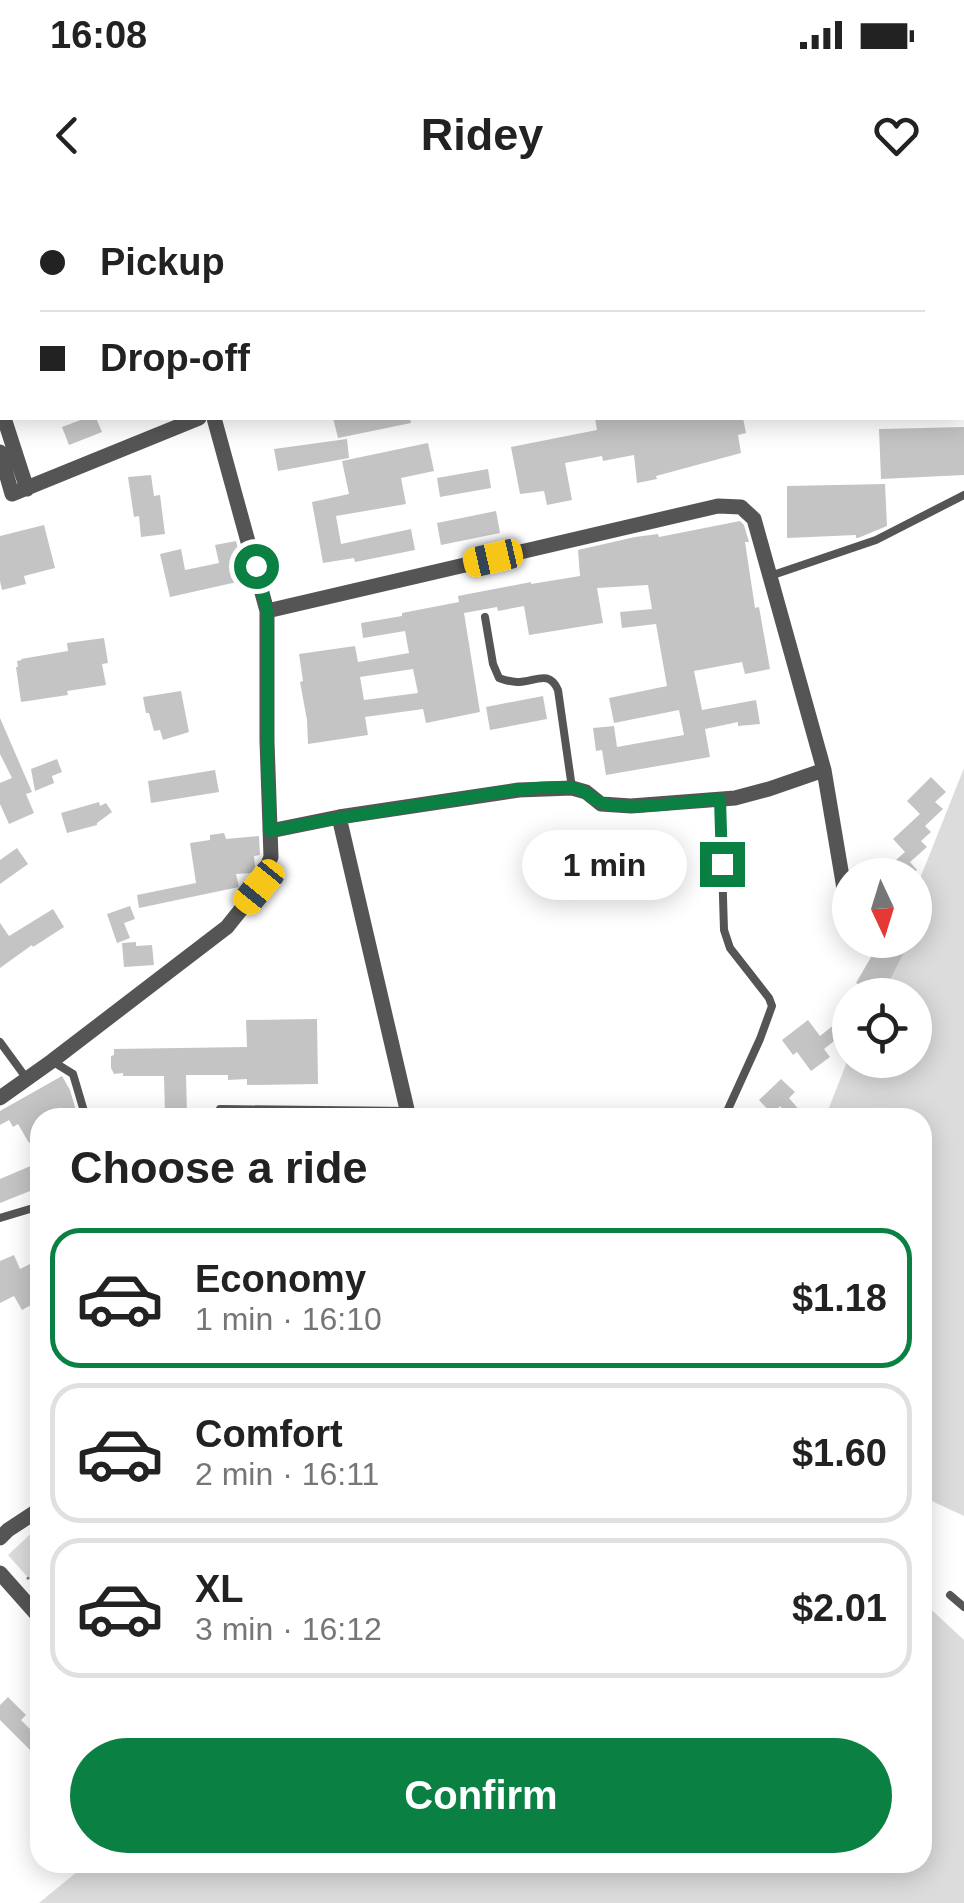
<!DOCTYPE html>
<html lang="en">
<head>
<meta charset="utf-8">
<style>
	:root { --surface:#fff; --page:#f2f2f2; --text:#222; --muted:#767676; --line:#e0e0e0; --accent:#0b8043 }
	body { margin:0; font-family:Arial,sans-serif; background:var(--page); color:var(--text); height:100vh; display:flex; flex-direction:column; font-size:38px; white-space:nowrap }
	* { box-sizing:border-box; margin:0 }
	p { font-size:32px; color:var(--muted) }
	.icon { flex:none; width:55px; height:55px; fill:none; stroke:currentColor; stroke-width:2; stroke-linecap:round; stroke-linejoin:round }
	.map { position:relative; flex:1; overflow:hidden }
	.sheet { position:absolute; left:30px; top:908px; width:902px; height:765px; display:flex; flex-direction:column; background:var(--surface); border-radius:30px; box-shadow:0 5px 25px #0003 }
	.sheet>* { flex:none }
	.hud { position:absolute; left:0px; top:0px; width:965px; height:220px; box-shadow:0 5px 25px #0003; display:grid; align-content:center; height:220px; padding:0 40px; background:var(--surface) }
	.needle { width:65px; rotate:176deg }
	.buttons { position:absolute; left:832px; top:658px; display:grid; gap:20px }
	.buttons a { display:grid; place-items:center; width:100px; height:100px; border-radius:50%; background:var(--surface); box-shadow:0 5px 25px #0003; font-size:50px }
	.end { position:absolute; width:45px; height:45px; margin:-22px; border:12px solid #0b8043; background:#fff; box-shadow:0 0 0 5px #fff }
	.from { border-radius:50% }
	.bubble { position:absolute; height:70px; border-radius:35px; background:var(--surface); box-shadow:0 5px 25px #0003; font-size:32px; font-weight:600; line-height:70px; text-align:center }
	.car { position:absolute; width:30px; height:60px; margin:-30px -15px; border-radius:12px; box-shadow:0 0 8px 2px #0007; background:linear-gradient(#f5c518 24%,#345 0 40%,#f5c518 0 76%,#345 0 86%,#f5c518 0) }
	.hud b { display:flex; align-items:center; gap:35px; height:95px; font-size:38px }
	.hud b+b { border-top:2px solid var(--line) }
	.hud i { width:25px; height:25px; background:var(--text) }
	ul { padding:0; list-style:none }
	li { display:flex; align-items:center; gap:30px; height:140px; margin:0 20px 15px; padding:0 20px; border:5px solid var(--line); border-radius:30px }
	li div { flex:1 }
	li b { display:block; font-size:38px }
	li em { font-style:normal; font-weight:600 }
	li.on { border-color:var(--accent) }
	li>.icon { width:90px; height:90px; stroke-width:1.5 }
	h2 { padding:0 40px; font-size:45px; line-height:120px }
	.cta { display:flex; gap:20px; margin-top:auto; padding:20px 40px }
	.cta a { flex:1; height:115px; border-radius:60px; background:var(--accent); color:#fff; font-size:40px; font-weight:600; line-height:115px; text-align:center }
	.status { display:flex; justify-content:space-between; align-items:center; height:70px; padding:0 50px; background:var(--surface); direction:ltr }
	.status svg { height:28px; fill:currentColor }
	header { display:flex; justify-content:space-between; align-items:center; height:130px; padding:0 40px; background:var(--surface); font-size:45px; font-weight:600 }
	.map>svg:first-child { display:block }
	.green { fill:#dcdcdc }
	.building { fill:#c4c4c4; fill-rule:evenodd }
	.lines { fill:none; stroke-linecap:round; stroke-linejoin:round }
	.trunk-casing { stroke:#dbdbdb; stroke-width:30 }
	.path { stroke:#777; stroke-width:2.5; stroke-dasharray:2.5 5; stroke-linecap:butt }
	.service { stroke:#555; stroke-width:8 }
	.minor { stroke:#555; stroke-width:15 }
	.secondary { stroke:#222; stroke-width:20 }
	.trunk { stroke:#000; stroke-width:28 }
	.route { stroke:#0b8043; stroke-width:12 }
</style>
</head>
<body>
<div class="status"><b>16:08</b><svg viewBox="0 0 49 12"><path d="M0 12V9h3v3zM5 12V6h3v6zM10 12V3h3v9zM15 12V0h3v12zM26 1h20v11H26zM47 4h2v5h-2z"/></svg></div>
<header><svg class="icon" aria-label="back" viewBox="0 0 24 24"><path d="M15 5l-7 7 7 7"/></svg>Ridey<svg class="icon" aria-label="heart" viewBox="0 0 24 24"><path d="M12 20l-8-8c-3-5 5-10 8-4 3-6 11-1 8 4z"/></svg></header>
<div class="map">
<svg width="964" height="1703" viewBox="0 0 964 1703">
	<rect width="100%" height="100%" fill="#fff"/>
	<path class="green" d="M964,568V1316L923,1297L922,918H825L850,854V860H915V795H874L895,740H915V691Z
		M37,1328H40V1391L8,1355Z
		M923,1402L964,1440V1703H39L84,1666L108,1663L922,1662Z"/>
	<path class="building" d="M86,218H96L102,232L69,245L62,227Z
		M333,218H410L411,223L338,238Z
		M595,218H743L746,233L738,235L741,253L656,276L657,279L637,283L634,255L603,261L602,256L565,263L572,300L547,305L544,291L520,294L511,247L597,230Z
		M964,227V275L881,279L879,229Z
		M347,239L349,258L278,271L274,249Z
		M428,243L434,271L401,278L406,304L336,316L341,344L411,329L415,350L355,362L354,358L323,363L312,302L349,294L342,261Z
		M488,269L491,288L440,297L437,278Z
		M151,275L154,296L160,295L165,334L141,337L139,316L134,317L128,277Z
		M885,284L887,326L858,338H856V335L787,338V286Z
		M496,311L500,333L441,345L437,323Z
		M740,321L744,325L749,342H745L755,408L759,407L770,469L745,474L742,462L694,471L702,510L756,500L760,524L738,526V522L705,529L710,557L606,575L602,550L596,551L593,528L614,526L617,547L684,535L679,510L614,523L609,498L667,486L656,424L622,428L620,412L652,409L648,385L597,388L603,423L529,435L524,406L498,411L497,407L464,413L480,512L426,523L423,509L365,517L368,535L308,544L307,520L300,482L303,481L299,454L355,446L358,462L409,453L405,431L363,438L361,423L402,416V413L459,402L458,396L531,382V384L580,376L578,350L635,337L658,334L659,337ZM413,469L418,493L364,500L360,477Z
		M44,325L55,368L24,376L26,384L2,390L0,381V336Z
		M236,341L246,380L170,397L160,354L181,349L185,370L219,363L215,345Z
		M104,438L108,463L102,464L106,485L67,491L68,495L21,502L16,467H18L17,461L22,460L21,459L68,451L67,443Z
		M181,491L189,532L163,540L160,530L154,531L149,513H146L143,497Z
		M543,496L547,519L490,530L486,507Z
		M0,518L32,592L26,594L34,613L9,624L0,604V583L12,578L0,554Z
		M57,559L62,572L52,576L54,583L35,591L31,569Z
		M215,570L219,592L151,603L148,581Z
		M931,577L946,592L935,602L943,609L925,626L931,632L921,641L927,647L910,662L917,670L910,675H879L905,652L893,639L920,614L907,601Z
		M99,602L100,606L106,603L112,612L97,623V625L67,633L61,613Z
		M224,633L226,639L259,636L260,655L254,656L255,667L253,673L236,674L239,687L139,708L137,695L196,683L190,643L210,640V635Z
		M17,648L28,664L0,684V660Z
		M130,706L135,719L124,723L130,738L117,743L107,714Z
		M53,709L64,727L33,747L32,745L0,768V723L9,736Z
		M881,740L904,752L882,795H857L862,786L856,783Z
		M136,742V746L152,745L154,765L124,767L122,743Z
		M317,819L318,884L247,885V879L228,880V875H186L187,914H165L164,876H123V873L114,874L111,868V856L114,855V849L247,847L246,820Z
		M808,820L820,836L835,824L843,834L824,849L830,857L811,871L797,852L793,855L782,840Z
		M62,876L70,890L77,914L70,918H40V936L29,943L18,924L13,927L9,920L0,925V911Z
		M781,879L795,892L789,898L806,918H789L780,906L772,914L759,900Z
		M40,962V987L0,1003V979Z
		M14,1055L20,1069L30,1064L40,1084V1100L22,1110L14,1096L0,1103V1061Z
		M8,1497L26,1515L21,1520L40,1539V1560L0,1520V1505Z"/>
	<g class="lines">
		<defs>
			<path id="trunk" d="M17,2L20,0
				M0,17L2,15"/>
		</defs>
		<use href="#trunk" class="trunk-casing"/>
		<path class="path" d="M27,1379L40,1367"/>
		<path class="service" d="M759,0V2
			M192,2L193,0
			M210,2L219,0
			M770,376L876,340L964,295
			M485,417L493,464L499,478C505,480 510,482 517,482C535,482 549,469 558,490L572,588
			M720,599L724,730L730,748L769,798L772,806L760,839L724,918
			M0,842L27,879
			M52,861L73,874L86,918
			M220,909L408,911
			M0,1018L40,1006
			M950,1395L964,1407"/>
		<path class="minor" d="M962,144H964
			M4,218L27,289
			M0,252L12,294L199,218
			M267,411L718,306L741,307L754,319L824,570L850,724
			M339,617L409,918
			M270,631L339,617L519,590L572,588L586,592L601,604L631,606L735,598L769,589L824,570
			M0,898L52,861L227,727L259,687L271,657L267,541V411L214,218
			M0,1338L8,1330L40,1309
			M0,1373L40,1418"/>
		<path class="secondary" d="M75,2L78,0
			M0,70L2,67"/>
		<use href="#trunk" class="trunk"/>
	</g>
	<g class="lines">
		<path class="route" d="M256,366L267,411V542L270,631C333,618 395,609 459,599C496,593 535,585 572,588C587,589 592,602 606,604C637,611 687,601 720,599L722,664"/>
	</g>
</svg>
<div class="buttons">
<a><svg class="needle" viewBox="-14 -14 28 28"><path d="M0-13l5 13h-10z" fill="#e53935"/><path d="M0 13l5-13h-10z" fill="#767676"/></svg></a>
<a><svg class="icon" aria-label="locate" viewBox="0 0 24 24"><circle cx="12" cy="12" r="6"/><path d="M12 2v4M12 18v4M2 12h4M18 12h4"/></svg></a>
</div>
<i class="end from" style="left:256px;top:366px"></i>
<i class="end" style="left:722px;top:664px"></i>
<div class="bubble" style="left:522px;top:630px;width:165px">1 min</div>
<i class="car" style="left:493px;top:358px;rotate:257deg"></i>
<i class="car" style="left:259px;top:687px;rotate:219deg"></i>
<div class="hud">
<b><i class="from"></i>Pickup</b>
<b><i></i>Drop-off</b>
</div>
<section class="sheet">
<h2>Choose a ride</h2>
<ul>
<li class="on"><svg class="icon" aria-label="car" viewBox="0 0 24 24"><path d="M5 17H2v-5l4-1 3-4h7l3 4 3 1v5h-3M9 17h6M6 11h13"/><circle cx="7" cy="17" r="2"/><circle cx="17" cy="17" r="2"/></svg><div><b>Economy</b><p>1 min · 16:10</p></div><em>$1.18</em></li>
<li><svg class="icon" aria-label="car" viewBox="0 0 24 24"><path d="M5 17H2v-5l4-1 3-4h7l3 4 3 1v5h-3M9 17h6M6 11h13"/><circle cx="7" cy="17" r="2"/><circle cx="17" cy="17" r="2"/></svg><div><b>Comfort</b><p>2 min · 16:11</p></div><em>$1.60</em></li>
<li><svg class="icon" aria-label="car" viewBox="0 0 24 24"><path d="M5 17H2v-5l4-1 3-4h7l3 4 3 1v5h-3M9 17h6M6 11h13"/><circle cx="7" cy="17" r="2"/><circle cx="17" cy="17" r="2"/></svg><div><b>XL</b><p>3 min · 16:12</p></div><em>$2.01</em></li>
</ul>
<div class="cta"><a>Confirm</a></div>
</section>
</div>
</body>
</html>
